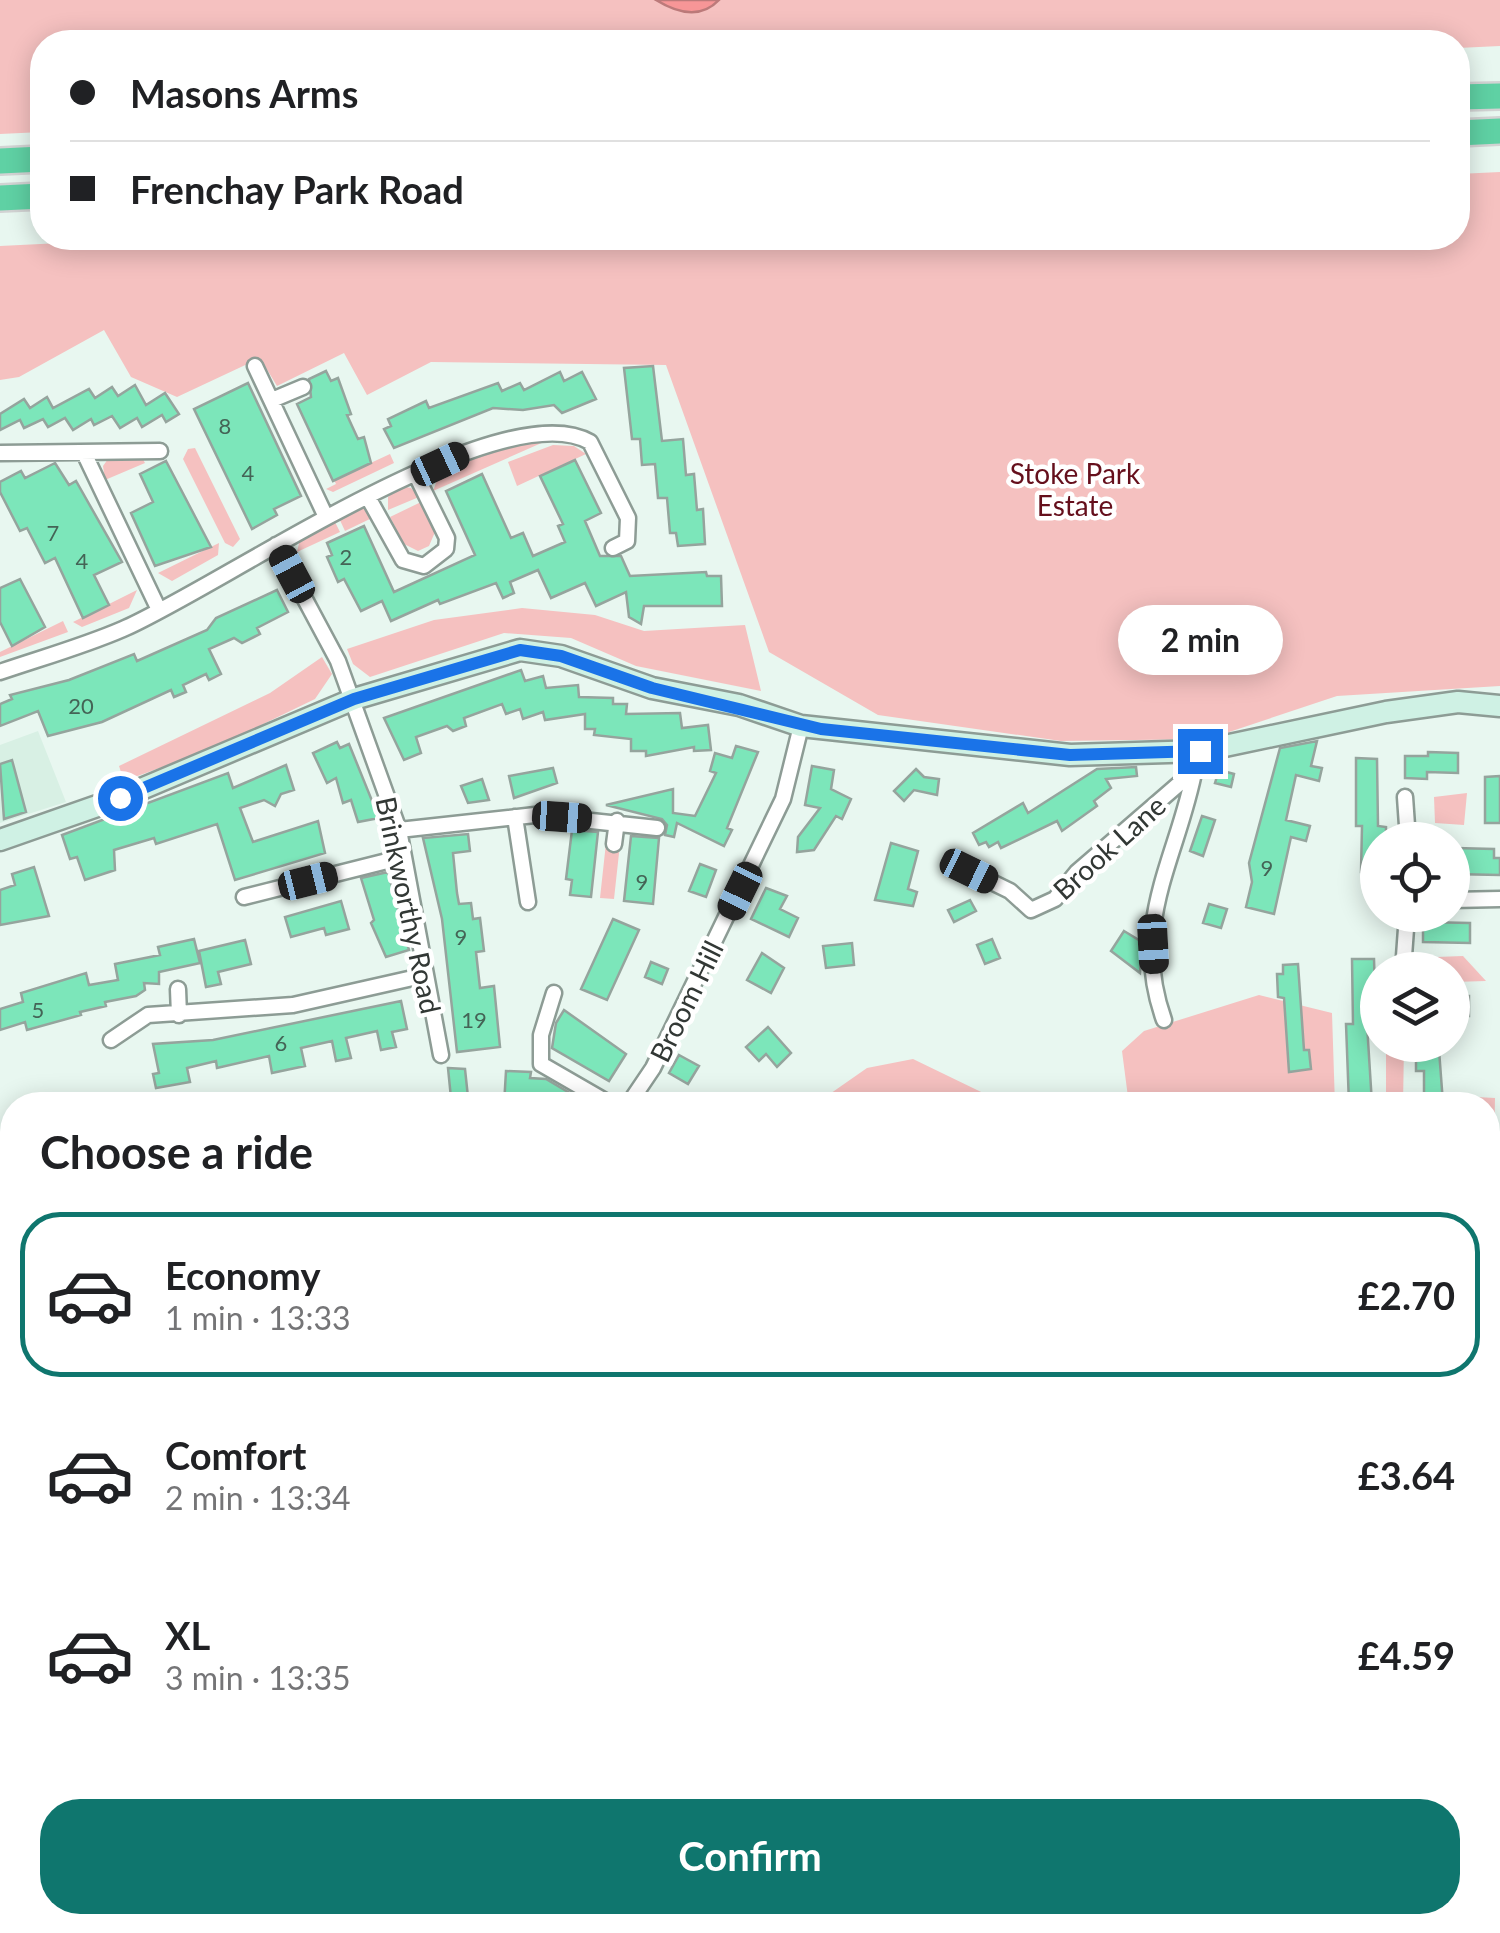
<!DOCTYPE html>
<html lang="en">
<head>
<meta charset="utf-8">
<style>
	:root { --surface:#fff; --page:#f6f6f6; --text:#202124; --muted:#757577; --line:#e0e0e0; --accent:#0f766e }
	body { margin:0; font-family:Lato,sans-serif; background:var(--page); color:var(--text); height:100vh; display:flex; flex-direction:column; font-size:38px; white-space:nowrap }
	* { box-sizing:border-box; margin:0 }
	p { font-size:32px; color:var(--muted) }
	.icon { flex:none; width:55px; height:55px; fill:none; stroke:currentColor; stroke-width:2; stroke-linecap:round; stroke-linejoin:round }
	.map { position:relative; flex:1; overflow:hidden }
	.drawer { position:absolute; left:0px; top:1092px; width:1500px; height:842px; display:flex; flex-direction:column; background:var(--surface); border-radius:40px 40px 0 0; box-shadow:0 5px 25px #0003 }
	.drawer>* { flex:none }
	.guide { position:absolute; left:30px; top:30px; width:1440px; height:220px; border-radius:40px; box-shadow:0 5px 25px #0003; display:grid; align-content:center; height:220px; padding:0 40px; background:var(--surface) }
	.controls { position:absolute; left:1360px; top:822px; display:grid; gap:20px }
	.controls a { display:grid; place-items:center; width:110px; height:110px; border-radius:50%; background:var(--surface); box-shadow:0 5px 25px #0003; font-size:50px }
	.end { position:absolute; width:45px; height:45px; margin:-22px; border:12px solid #1a73e8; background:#fff; box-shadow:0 0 0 5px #fff }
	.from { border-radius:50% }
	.bubble { position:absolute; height:70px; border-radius:35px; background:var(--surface); box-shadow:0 5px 25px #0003; font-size:32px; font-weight:700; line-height:70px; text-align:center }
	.car { position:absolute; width:30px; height:60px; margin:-30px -15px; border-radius:12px; box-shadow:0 0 8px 2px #0007; background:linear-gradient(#222 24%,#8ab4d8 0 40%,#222 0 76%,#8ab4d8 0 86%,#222 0) }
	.guide b { display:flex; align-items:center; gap:35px; height:95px; font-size:38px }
	.guide b+b { border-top:2px solid var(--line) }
	.guide i { width:25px; height:25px; background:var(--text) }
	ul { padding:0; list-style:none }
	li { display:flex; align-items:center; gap:30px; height:165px; margin:0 20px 15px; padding:0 20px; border:5px solid transparent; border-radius:40px }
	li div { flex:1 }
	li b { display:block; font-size:38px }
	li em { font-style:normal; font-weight:700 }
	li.selected { border-color:var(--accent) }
	li>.icon { width:90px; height:90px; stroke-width:1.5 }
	h2 { padding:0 40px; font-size:45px; line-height:120px }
	.primary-button { display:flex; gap:20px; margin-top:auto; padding:20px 40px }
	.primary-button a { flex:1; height:115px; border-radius:40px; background:var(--accent); color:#fff; font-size:40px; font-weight:700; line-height:115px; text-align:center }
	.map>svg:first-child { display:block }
	.built { fill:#d8f0e4 }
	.green { fill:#f5c1c0 }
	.water { fill:#f79697; stroke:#bc7a7a; stroke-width:2.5 }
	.building { fill:#7ce6ba; stroke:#95a49d; stroke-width:2.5 }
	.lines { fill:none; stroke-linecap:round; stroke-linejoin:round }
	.minor-casing { stroke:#8d9c95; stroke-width:19 }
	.secondary-casing { stroke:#8d9c95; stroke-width:25 }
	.motorway-casing { stroke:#d2d3d3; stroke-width:30 }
	.minor { stroke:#fff; stroke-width:14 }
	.secondary { stroke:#cff1e4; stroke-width:20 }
	.motorway { stroke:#5fd1a4; stroke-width:25 }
	.route { stroke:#1a73e8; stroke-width:12 }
	.labels { text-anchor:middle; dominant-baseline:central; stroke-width:9; stroke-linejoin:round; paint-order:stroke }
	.number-label { font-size:22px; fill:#446456 }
	.park-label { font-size:28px; fill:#650f1c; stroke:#fff }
	.street-label { font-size:28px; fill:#323835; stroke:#fff }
</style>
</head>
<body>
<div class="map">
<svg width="1500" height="1933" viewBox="0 0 1500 1933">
	<rect width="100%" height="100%" fill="#e8f7f0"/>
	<path class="built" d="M38,731L66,802L0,823V745Z
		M1488,1872L1500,1877V1933H519L512,1923L1488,1922Z"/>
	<path class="green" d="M0,0H1500V46L1458,48V42H42V132L0,134Z
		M1500,172V686L1337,696L1208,739L1061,741L878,715L769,652L666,365L431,362L367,395L344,353L277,386L260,358L177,397L131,377L104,330L19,377L0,380V246L162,238H1458V174Z
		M546,441L433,491L442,467L486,447Z
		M553,445L574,446L586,454L517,486L508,462Z
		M195,448L240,539L233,547L225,543L183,459L188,449Z
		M140,454L145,463L105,480L103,466L108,459Z
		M390,454L394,463L333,492L326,489L336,484L334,480Z
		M401,486L411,488L419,497L388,510V497Z
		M421,502L435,532L429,546L418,551L404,544L390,517Z
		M361,507L374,517L345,531L338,516Z
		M333,518L340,532L297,552L300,539Z
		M219,543L218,555L172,581L158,573Z
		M137,590L129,608L82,627L73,622Z
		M522,608L595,615L644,631L745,625L761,691L636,666L571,638L504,633L370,677L353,664L347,649L434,620Z
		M63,621L68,632L0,657V652Z
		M322,657L332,674L315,699L214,748L124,781L119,766L270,693Z
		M1467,793L1464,825L1435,823L1434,797Z
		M606,843L620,844L614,899L600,898Z
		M1463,956L1486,981L1453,982L1452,970H1435L1436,957Z
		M1259,995L1332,1013L1335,1105H1129L1122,1051L1144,1031Z
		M1386,1045H1404L1403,1105H1386Z
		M913,1059L1008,1105H814L867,1068Z
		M1458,1096L1495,1098L1494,1148L1488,1161V1105H1457Z
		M0,1144L12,1147V1380L0,1384Z
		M1488,1317H1500V1876L1488,1872Z
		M12,1505V1587L0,1605V1508Z
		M254,1923H305L304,1933H260Z
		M1147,1923V1922L1255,1923L1253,1933H1145Z"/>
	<path class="water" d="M656,0H719C701,19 677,13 656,0Z
		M0,1149H12V1183L0,1185Z
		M1488,1517L1500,1531V1594L1488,1577Z"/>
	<path class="building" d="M653,366L662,441L683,439L686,475L694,474L697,510L703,509L705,544L678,546L676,533H670L667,498H658L655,464L642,465L640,439H632L624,368Z
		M326,371L331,381L338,378L351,414L347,415L358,439L364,437L371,463L333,481L297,404L311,397L309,379Z
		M560,372L564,381L582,372L596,399L562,413L554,405L523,410L493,408L394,448L384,429L391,426L388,419L426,401L429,408L498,383L502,391L520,383L524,390Z
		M248,383L301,496L274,509L277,515L252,529L194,409Z
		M135,385L146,405L165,393L179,414L166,422L162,415L142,427L137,418L120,428L112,416L94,425L91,419L73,430L65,418L48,427L43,419L24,428L20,420L0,430V414L24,399L30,408L47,397L53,408L89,389L95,398L112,387L118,396Z
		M575,460L601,513L585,521L600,556H621L630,576L706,572L707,576H721L722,606H644L641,624L629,617L626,592L596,606L585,583L551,598L538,570L510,582L514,593L503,598L496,583L440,604L438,600L391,621L382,601L361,611L344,579L338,582L327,557L332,555L327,543L364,526L394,592L475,555L446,491L482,474L511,538L523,533L533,556L565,542L558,526L563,524L540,476Z
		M166,461L211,547L155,566L131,513L153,502L140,474Z
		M55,463L69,485L76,481L122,562L94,575L109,605L83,618L55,558L45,563L27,528L20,531L0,492V482L21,471L25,478Z
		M20,579L45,627L12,646L0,622V588Z
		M277,590L288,612L257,628L260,634L242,643L234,638L209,649L221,674L209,680L206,674L183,685L186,692L174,697L171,690L102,722L48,736L38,711L0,726V704L12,699L10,695L69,680L134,654L137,661L207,630L216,618Z
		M521,670L525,681L543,676L546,688L578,685L579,697L613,698V704H627L626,714L680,713L682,728L708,725L711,750L694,751V747L646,756V751H631V739L594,735L595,729H585V714L545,720L543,712L523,719L520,709L506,714L502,704L464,718L466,726L453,731L447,726L416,737L421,753L404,760L384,718Z
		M1317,741L1311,766L1322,768L1319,781L1296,775L1286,820L1310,826L1306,841L1291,837L1274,914L1246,907L1252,882L1249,863L1280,748Z
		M337,742L340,748L349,744L379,818L358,822L351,800L343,803L336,778L327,783L313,753Z
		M736,746L758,752L727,828L732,830L724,846L677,823L674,837L665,835L667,825L662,819L606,805L673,789V813L695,816L716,773L710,771L715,753L732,758Z
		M1428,752L1458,753V773L1427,772V779L1405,778V756H1428Z
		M1356,758L1377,759L1378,826L1386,827V840H1378V872H1361L1362,826H1356Z
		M12,760L26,812L4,819L0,764Z
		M286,765L294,790L281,794L275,806L264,800L240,808L253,842L318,821L325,853L235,880L217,824L156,844L154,838L114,850L115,870L85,880L77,857L70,859L62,835L228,773L233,788Z
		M812,766L834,770L831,789L851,799L842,819L836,816L814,850L797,852L798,837L820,808L805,805Z
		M1136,767L1137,776L1106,779L1111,788L1094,801L1097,806L1062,831L1057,821L1001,848L998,842L989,847L986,842L979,845L973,833L1023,803L1028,813L1097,769Z
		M553,768L557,783L514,798L509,776Z
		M916,769L924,777L939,779L937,795L914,790L904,801L894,791Z
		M1219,770L1234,774L1231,787L1215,783Z
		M1500,776V823H1485V777Z
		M482,779L489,800L468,803L461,786Z
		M1202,816L1215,820L1203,856L1190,851Z
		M572,830L598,832L591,897L570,895L572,880L566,879Z
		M468,834L470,851L453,853L457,893L459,904L471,903L473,919L480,918L484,951L476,952L480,988L494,986L500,1047L457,1052L442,919L423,838Z
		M631,836L659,838L653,904L624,901Z
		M891,843L918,851L908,889L917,892L913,906L875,900Z
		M1455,848L1494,849V858H1500V875L1452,874Z
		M700,864L716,870L706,897L689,891Z
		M34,867L49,916L0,925V890L15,885L12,874Z
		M388,872L409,950L386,957L371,923L374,920L361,878Z
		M766,888L787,896L780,909L798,918L789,937L751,919Z
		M970,900L976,911L954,922L948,910Z
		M341,901L349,929L326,935L324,928L291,937L285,917Z
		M1209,904L1227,909L1221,928L1203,923Z
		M613,919L639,930L607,1000L581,989Z
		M1423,922L1470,923V943L1423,942Z
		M1124,931L1142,942L1140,973L1111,951Z
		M194,939L200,963L159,972V984L144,983L145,990L136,996L105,1002L106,1006L80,1012L81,1015L27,1030L25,1022L0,1030V1009L23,1002L21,993L86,973L89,985L118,980L115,964L160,955L158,947Z
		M992,939L1000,958L985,964L977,945Z
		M245,940L251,964L218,972L221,984L206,987L199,951Z
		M852,943L854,965L826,968L823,946Z
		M762,953L784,968L771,993L747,980Z
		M1352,959H1374L1376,1024H1367L1372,1104H1349L1346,1024H1353Z
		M651,962L668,969L662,984L645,977Z
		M1298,964L1304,1050H1309L1311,1069L1289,1072L1284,998L1278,997L1277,974H1283V965Z
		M1452,996H1469V1016H1452Z
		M401,1001L407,1029L392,1032L396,1047L381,1050L377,1031L346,1038L351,1058L336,1061L332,1041L301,1048L305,1066L272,1073L269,1056L217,1068L216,1061L187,1068L190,1082L156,1088L153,1074L159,1073L153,1044L213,1040Z
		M564,1010L626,1054L609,1081L552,1048L556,1023Z
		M768,1027L791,1053L777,1067L766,1054L759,1061L746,1047Z
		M1416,1050H1439L1443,1103H1424V1071H1416Z
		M679,1055L699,1066L688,1084L669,1073Z
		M448,1068L465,1069L468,1097L451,1098Z
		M506,1071L531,1072L530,1078L546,1079L573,1095V1105H504Z"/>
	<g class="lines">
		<defs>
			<path id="minor" d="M255,366L326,517
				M272,400L303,387
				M0,453L160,451
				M85,455L159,610
				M369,499L403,560L424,566L446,549L447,538L416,475
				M276,545L338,661L399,830L441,1055
				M0,672C41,658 84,646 123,629C215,590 500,390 590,442L628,518L627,541L613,548
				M1405,797L1408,840
				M515,817L528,902
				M399,830L535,815L657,828
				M614,844L617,821
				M969,871L1010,891L1031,910L1055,899L1077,872L1195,770
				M244,897L403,857
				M1452,900L1500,899
				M1403,970L1407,915
				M178,989L179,1015
				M554,993L541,1035V1064L612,1105
				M1164,1020C1129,922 1178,858 1195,768
				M111,1040L148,1015L293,1005L426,975
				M628,1105L653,1068L783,799L801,726
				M1488,1177H1500
				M1488,1311L1500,1306
				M0,1439L12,1431
				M9,1825L3,1789L12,1770
				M86,1922L91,1933
				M241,1922L248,1933
				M502,1922L509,1933
				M380,1933L382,1922"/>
			<path id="secondary" d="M0,840L120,798L354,699L520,650L561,656L652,688L739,705L801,726L1070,755L1201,751L1386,712L1458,702L1500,706"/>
			<path id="motorway" d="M1458,97L1500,96
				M1458,133L1500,131
				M0,161L42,159
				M0,198L42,196"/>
		</defs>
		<use href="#minor" class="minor-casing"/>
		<use href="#secondary" class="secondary-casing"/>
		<use href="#motorway" class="motorway-casing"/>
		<use href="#minor" class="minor"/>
		<use href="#secondary" class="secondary"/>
		<use href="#motorway" class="motorway"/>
	</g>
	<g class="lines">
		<path class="route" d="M120,798L354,699L520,650L561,656L652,688L821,729L1070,755L1200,751"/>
	</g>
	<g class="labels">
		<g class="number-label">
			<text x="225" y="425">8</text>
			<text x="248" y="472">4</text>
			<text x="53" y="532">7</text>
			<text x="346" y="556">2</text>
			<text x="82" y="560">4</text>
			<text x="81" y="705">20</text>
			<text x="1267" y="867">9</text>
			<text x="642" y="881">9</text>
			<text x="461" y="936">9</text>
			<text x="38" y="1009">5</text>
			<text x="474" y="1019">19</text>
			<text x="281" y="1042">6</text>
		</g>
		<g class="park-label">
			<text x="1075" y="473">Stoke Park<tspan x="1075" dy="32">Estate</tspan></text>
		</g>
		<g class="street-label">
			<text transform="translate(1109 847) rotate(-42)">Brook Lane</text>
			<text transform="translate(409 905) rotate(78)">Brinkworthy Road</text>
			<text transform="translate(686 1001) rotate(-64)">Broom Hill</text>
		</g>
	</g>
</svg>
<div class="controls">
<a><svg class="icon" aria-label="locate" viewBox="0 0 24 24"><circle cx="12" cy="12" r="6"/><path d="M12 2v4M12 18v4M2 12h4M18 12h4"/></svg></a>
<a><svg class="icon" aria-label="layers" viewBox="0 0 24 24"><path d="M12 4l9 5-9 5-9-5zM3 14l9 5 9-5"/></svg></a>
</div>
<i class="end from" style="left:120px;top:798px"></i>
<i class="end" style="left:1200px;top:751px"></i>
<div class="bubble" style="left:1118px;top:605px;width:165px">2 min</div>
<i class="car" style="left:440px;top:464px;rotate:65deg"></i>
<i class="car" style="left:292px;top:574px;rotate:332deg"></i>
<i class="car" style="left:562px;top:817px;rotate:94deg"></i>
<i class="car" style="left:969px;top:871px;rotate:116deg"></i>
<i class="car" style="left:308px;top:881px;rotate:76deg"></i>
<i class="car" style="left:740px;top:891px;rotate:206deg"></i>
<i class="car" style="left:1153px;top:944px;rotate:177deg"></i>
<div class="guide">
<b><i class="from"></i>Masons Arms</b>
<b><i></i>Frenchay Park Road</b>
</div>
<section class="drawer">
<h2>Choose a ride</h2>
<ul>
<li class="selected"><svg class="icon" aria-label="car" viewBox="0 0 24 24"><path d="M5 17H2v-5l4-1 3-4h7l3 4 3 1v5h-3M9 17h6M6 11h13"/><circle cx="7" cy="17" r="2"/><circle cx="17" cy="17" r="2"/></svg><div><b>Economy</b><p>1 min · 13:33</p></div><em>£2.70</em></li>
<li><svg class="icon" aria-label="car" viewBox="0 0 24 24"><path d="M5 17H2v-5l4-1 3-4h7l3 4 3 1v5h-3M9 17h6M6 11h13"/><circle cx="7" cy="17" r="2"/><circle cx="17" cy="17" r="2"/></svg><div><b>Comfort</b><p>2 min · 13:34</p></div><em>£3.64</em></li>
<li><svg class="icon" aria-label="car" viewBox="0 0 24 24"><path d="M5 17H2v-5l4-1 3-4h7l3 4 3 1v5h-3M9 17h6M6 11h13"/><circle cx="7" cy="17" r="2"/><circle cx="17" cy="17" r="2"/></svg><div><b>XL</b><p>3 min · 13:35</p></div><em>£4.59</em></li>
</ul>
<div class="primary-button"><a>Confirm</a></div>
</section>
</div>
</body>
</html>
